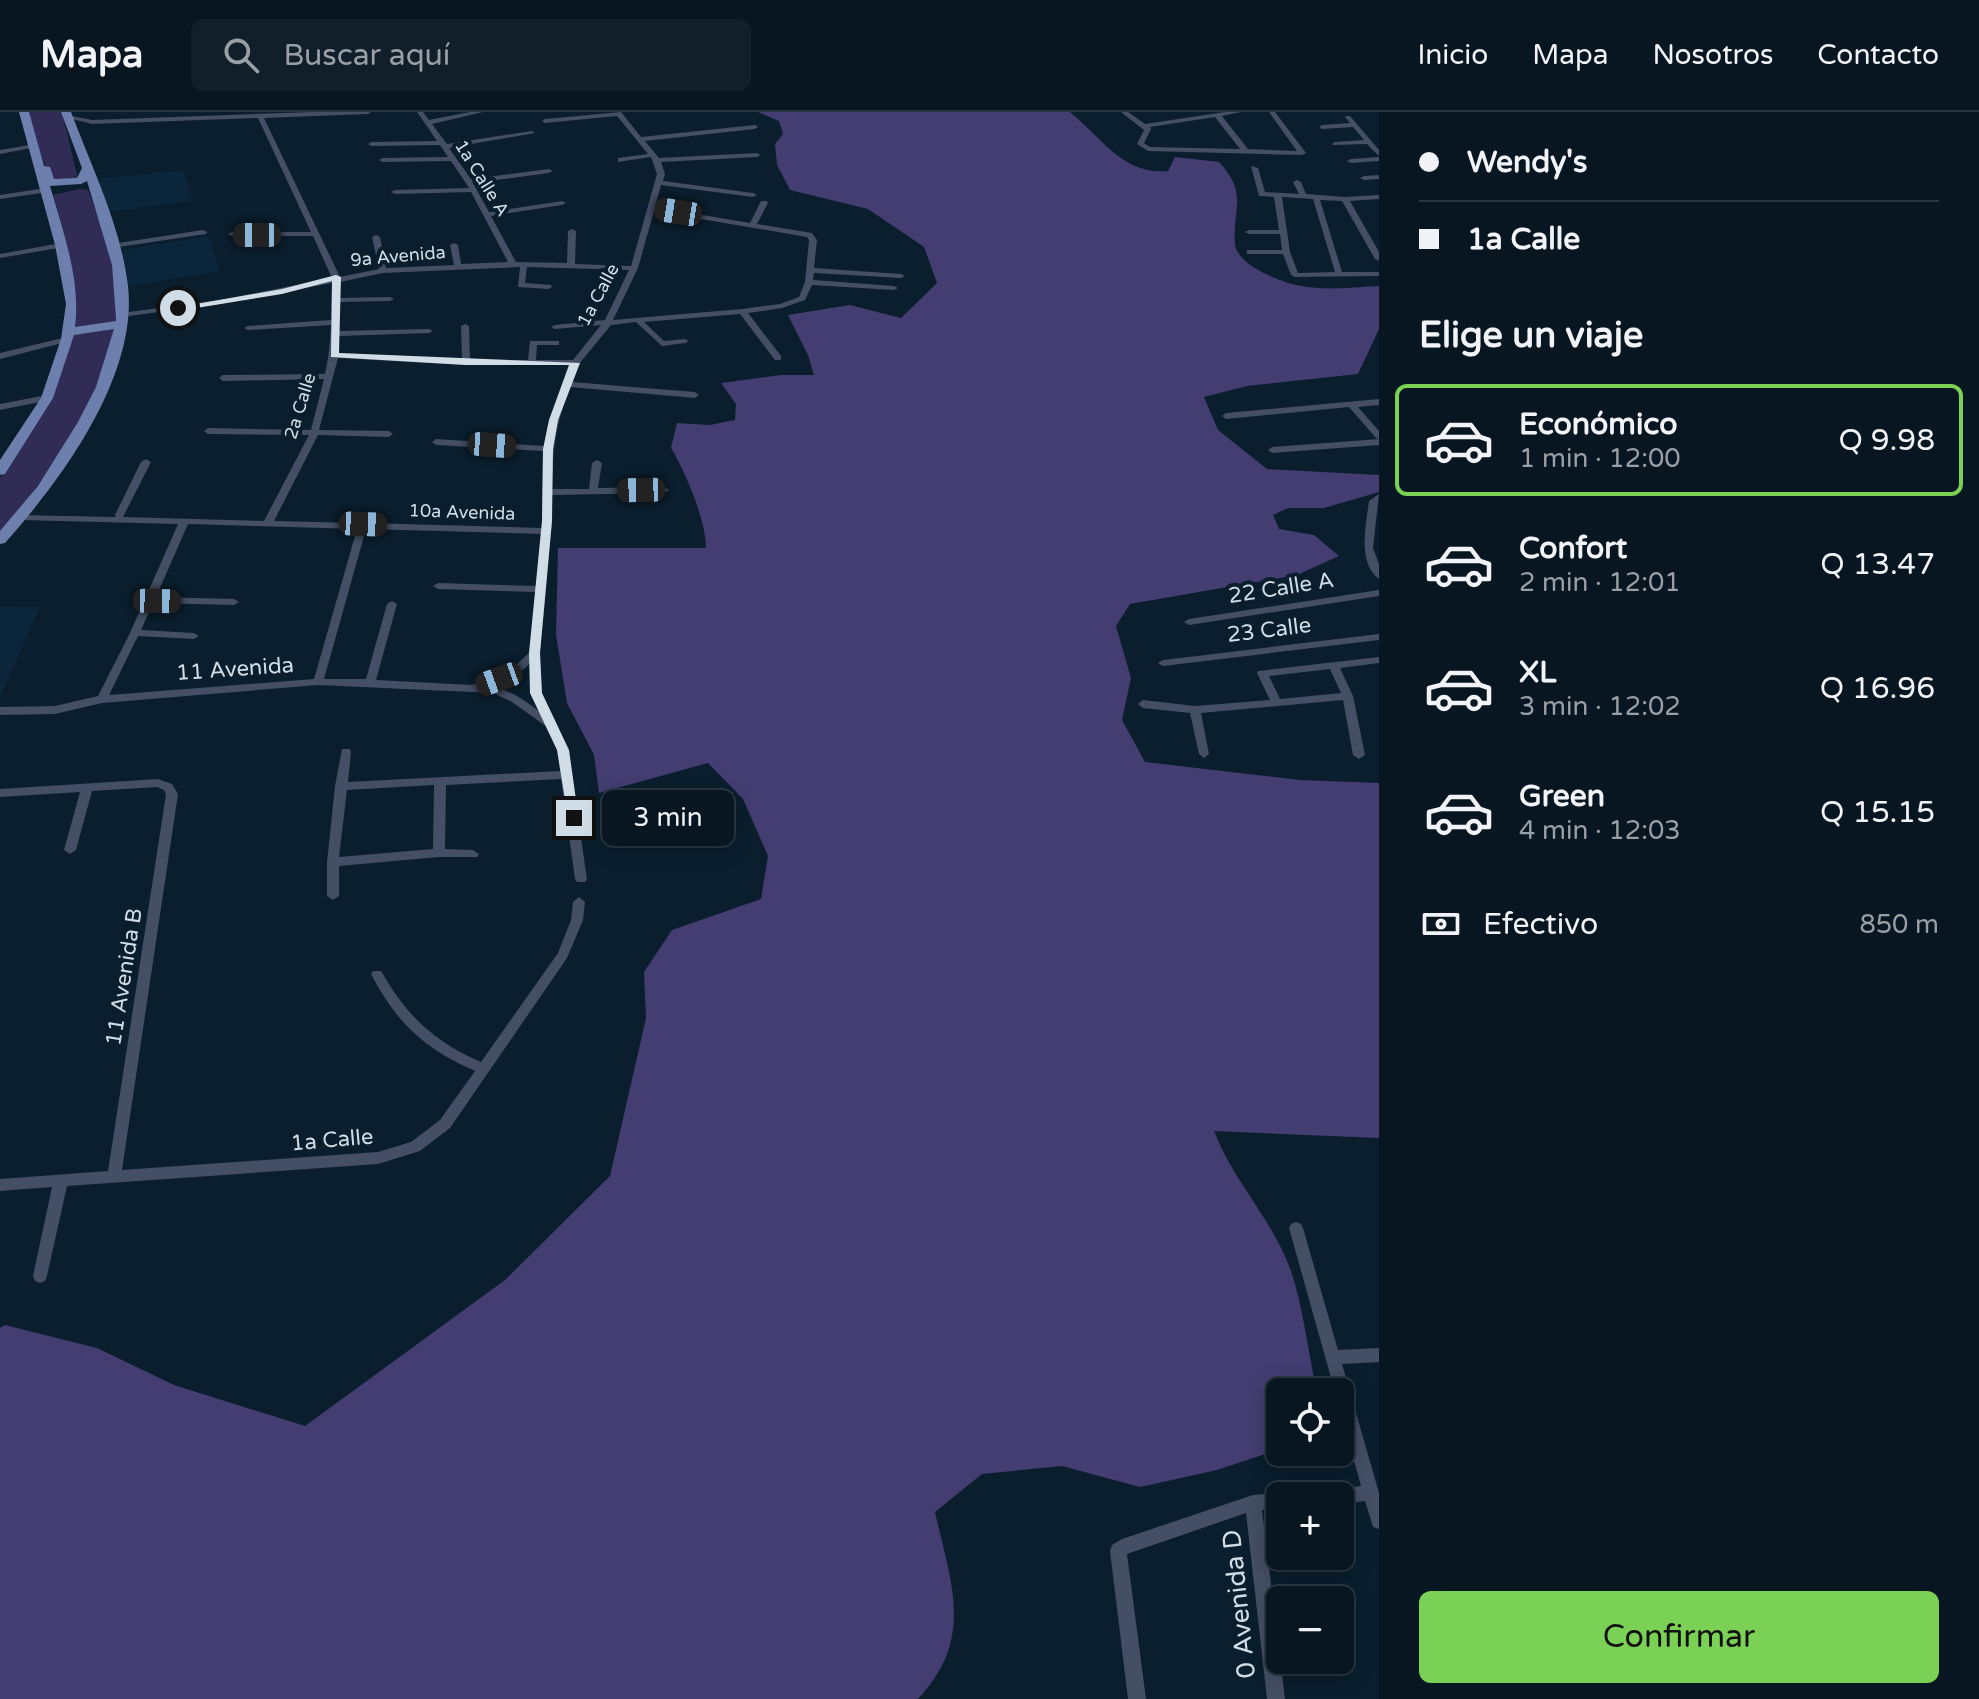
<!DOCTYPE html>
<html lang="es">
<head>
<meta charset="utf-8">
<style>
	:root { --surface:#081622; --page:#111f2a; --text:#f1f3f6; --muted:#989fa5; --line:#293540; --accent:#7bd155 }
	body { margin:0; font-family:"Varela Round",sans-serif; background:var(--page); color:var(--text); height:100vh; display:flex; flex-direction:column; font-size:30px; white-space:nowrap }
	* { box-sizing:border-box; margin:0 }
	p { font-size:26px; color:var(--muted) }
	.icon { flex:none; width:44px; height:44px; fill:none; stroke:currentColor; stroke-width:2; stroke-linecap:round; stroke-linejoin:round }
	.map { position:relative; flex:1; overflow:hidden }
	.sheet { display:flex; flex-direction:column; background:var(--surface); width:600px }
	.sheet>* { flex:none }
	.top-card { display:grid; align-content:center; height:176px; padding:0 40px; background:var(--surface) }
	.buttons { position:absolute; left:1266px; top:1266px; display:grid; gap:16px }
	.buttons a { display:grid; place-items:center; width:88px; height:88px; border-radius:12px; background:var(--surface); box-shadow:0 4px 20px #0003,0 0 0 2px var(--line); font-size:40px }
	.end { position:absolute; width:36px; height:36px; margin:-18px; border:10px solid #d0dde7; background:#111; box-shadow:0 0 0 4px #111 }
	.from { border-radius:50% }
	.bubble { position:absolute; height:56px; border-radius:12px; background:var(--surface); box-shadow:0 4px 20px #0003,0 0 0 2px var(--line); font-size:26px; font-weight:600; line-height:56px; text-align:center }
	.car { position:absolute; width:24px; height:48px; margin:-24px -12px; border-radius:10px; box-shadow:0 0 6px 2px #0007; background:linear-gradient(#222 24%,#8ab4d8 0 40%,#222 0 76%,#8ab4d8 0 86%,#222 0) }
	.top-card b { display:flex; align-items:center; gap:28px; height:76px; font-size:30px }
	.top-card b+b { border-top:2px solid var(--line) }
	.top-card i { width:20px; height:20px; background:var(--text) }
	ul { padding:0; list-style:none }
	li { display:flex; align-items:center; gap:24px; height:112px; margin:0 16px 12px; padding:0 24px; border:4px solid transparent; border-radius:12px }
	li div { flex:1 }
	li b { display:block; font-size:30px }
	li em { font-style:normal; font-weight:600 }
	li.active { border-color:var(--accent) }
	li>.icon { width:72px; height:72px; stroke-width:1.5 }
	h2 { padding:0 40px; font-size:36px; line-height:96px }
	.pay { display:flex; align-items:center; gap:20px; height:88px; padding:0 40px; font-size:30px }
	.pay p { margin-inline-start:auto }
	.primary-button { display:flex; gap:16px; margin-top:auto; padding:16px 40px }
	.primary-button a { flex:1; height:92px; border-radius:12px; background:var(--accent); color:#111; font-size:32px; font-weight:600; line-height:92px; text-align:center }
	header { display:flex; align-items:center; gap:48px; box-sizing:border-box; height:112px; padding:0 40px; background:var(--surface); border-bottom:2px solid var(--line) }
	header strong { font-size:38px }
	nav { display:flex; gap:44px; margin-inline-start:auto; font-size:28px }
	.search { width:560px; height:72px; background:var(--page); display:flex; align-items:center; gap:20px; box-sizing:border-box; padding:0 28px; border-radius:12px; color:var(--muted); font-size:30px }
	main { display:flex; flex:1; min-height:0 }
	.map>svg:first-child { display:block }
	.built { fill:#0b263a }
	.green { fill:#312c56 }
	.forest { fill:#443d71 }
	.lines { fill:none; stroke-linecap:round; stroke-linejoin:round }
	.minor { fill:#444e64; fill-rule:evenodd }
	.primary { fill:#6c7fad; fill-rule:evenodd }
	.route { fill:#d0dde7 }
	.labels { text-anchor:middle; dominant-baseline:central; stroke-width:8; stroke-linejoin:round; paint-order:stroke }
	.far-street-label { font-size:18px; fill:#d0dde7; stroke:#0a1e2d }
	.street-label { font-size:22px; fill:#d0dde7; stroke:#0a1e2d }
	.near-street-label { font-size:26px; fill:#d0dde7; stroke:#0a1e2d }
</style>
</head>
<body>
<header>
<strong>Mapa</strong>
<div class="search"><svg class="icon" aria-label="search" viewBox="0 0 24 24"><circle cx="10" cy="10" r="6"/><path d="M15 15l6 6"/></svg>Buscar aquí</div>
<nav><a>Inicio</a><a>Mapa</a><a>Nosotros</a><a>Contacto</a></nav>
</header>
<main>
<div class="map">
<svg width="1379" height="1587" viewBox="0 0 1379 1587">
	<rect width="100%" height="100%" fill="#0a1e2d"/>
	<path class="built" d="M183,58L193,89L106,100L96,67Z
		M209,124L220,159L130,174L122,138Z
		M0,494L40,495L0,585Z"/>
	<path class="green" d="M28,0H62L78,67L54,68C39,47 35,25 28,0Z
		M79,77L88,78C107,127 117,157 118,211L72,218C80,169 66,129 53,83Z
		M117,214L100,273L59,346L0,423V366L52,285L72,221Z"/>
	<path class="forest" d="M758,0H1070C1103,27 1123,63 1168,59L1175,45L1219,50C1249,82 1232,97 1235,132C1235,141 1246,150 1253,155C1298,182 1328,177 1379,174V217L1358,262L1247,274L1204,285L1218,318L1267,357L1379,363V380L1324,396H1288L1273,403L1279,417L1314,423L1339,444L1297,463L1130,492L1116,514L1131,566L1122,608L1145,650L1300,668L1379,671V1026L1214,1019C1233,1069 1273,1108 1291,1159C1304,1198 1308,1241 1317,1280H1280V1337L1217,1358L1140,1375L1062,1354L982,1362L935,1400C951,1472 975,1526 918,1587H0V1216L5,1213L97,1236L174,1273L305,1314L505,1168L610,1064L646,906L644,860L672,818L761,787L768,744L743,687L708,651L599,681L594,643L567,591L556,523L558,436H706C706,408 685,359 671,336L677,311L710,313L735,308L736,292L721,271L781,263H814L808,243L788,203L850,193L901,206L937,171L924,135L868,97L790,78L777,53L775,32L783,22L779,9Z"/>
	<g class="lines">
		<path class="minor" d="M312,0H371L368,2L264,6L340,165L379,157L372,125L376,123L380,125L386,156L454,153L450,133L454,131L458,133L461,152L508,150L471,80L395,82L391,80L395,78L469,76L451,49L383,50L379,48L383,46L448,45L440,33L371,34L368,32L371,30L437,29L417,0H423L429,8L470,0H483L432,12L447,32L532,19L535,21L449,36L471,67L549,57L553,59L549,61L473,71L489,100L562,89L566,91L562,93L491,104L516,150L567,151L568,119L572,117L576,119L575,152L631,154L657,62L651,45L618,50V46L648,42L617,4L545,11L542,9L545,7L621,0L641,25L755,13L758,15L755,17L645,29L659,46L757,41L761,43L757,45L661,50L665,62L663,69L753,81L757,83L753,85L661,73L655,95L750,111L761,89H767L768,91L757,112L812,121L817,128L814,156L901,162L905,164L901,166L814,161L813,168L894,174L898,176L894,178L812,173L805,188L782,196L748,201L781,244V248H775L740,202L644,210L664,229L685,227L689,229L685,231L662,234L636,210L611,213L579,252L572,270L695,280L699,283L695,286L570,275C555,315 553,335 552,377H589L592,351L597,348L602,351L598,376L664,375L669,378L664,381L552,383V409L540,541L541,581L568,638L587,767L585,770H577L575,767L561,667L446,673L445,737L473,738L479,742L477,745H439L339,754V784L333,788L327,784V750L335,674L342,637H350L351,640L348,670L560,659L558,638L547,615L512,590L493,581L318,573L102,591L55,602L0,603V595L55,594L98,584L130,521L178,412L22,408L17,405L19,403L116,405L115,403L141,350L146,347L151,350L123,405L264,409L309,323L208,322L204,319L208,316L311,318L324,267L223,269L219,266L223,263L325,262C329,244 330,229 331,213L248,218L244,216L248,214L331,208L332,171L220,192L121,205L117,203L121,201L220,188L332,166L313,124H232L228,122L232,120H311L258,6L92,12L64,5L67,3L92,8ZM654,99L807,125L809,128L805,170L799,185L780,192L742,197L613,208L638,156ZM520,155L518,175L548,177L552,175L551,173L525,171L527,155L629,158L605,208L555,213L551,215L555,217L601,213L573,248H536L537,233H559V229H530L528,248H470L469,214L465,212L461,214L462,247L338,241L339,224L429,221L433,219L429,217L339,219V190L390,189L394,187L390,185L339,186L340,170L383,161ZM338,246L466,253H570L549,308L544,334L436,327L432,330L436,333L543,339L542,416L367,411L363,409L359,411L274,409L318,323L389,325L393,322L389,319L319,318ZM188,412L357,417L314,567L109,583L138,524L194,527L199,524L194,521L141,518L153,491L234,493L239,490L234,487L156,485ZM366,417L541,422L536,474L438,471L433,474L438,477L536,480L530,540L516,553L472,573L376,568L397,492L392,489L387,492L366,567H324ZM530,551L531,581L540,600C524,588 508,576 487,574L524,557ZM434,673L433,737L339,745L347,678Z
			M1121,0H1128L1145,12L1225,0H1241L1222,4L1248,37L1297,39L1269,0H1275L1306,41L1302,43L1148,39L1137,32L1144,18ZM1215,5L1240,37L1150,35L1144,31L1151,17L1150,15Z
			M1346,4H1350L1379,38V44L1367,32L1333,33L1332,32L1335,30L1364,28L1353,15L1322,17L1319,15L1322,13L1350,11L1345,5Z
			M35,32L37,33V35L0,42V38Z
			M1379,45V49L1351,51L1347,49L1351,47Z
			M1251,54L1258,56L1265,80L1299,82L1293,70L1297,68L1301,70L1306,82L1345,85L1379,83V87L1350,89L1379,140V149L1375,147L1342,89L1320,88L1342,160H1379V164L1295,165L1291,163L1283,142H1247V138H1282L1280,122H1249L1245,120L1249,118H1279L1274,85L1259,84ZM1282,85L1313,87L1335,160L1298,161L1290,140Z
			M1379,63V67L1364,68L1360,66L1364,64Z
			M46,76L50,78L49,80L0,87V83Z
			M203,118L207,120L206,122L112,136L108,134L112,132Z
			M61,131H64V135L0,146V142Z
			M67,225H70V229L0,247V241Z
			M47,283L50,284V288L0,298V292Z
			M1379,287V293L1358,295L1379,319V327L1376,326L1349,295L1226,307L1222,304L1226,301Z
			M1379,327V333L1272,341L1268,338L1272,335Z
			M1379,382L1373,436L1379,452V467C1357,451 1366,413 1369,389Z
			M1379,478V484L1189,513L1184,510L1189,507Z
			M1379,522V528L1163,554L1158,551L1163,548Z
			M1379,545V551L1340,556L1353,584L1365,643L1359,647L1353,643L1343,588L1201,601L1209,642L1204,646L1199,642L1190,601L1143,596L1138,592L1143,588L1195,594L1270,588L1257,561L1258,559ZM1330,557L1341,581L1280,587L1269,564Z
			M158,667L172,672L178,682L122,1058L378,1040L411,1030L440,1008L475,959C423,936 397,911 371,862L373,859H381C407,904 433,929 481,950L558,841L571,808L573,790L579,785L585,790L583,808L567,846L450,1016L420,1039L378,1052L67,1074L47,1164L45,1169L40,1171L35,1169L33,1164L52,1075L0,1079V1067L108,1059L166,682L164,678L157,675L92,679L76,738L70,742L64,738L80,680L0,685V677Z
			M1296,1110L1301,1112L1303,1116L1338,1238L1379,1236V1250L1342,1252L1379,1381V1417L1373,1415L1365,1389L1340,1392V1384H1329L1331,1378L1361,1374L1340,1298V1280H1335L1289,1116L1291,1112Z
			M1280,1381L1286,1384H1280V1397L1262,1398L1285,1587H1267L1246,1401L1127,1442L1146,1587H1128L1110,1439L1112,1433L1122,1427L1253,1383Z"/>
		<path class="primary" d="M19,0H29L44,54L50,55L54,67L77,66L82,56L61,0H71C92,56 121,114 128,174C138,264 62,367 5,431L0,432V419L38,374L78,310L96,275L114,217L74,223L53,286L5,362L0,363V348L41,286L61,227L66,192L55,133ZM87,69L112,153L116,206V209L75,215C81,168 63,119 50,74L81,72Z"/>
	</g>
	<path class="route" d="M336,163L341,165L339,241L580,251L558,308L553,337L552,409L540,541L542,581L569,638L579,709L568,706L557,638L530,581L529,541L542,409L543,337L549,308L569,253H466L331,245L332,169L282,182L178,199L173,196L282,177Z"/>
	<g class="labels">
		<g class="far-street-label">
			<text transform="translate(482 66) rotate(58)">1a Calle A</text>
			<text transform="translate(398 144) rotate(-5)">9a Avenida</text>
			<text transform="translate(598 183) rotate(-62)">1a Calle</text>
			<text transform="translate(300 294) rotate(-73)">2a Calle</text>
			<text transform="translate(462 400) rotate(2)">10a Avenida</text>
		</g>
		<g class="street-label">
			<text transform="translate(1281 476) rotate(-9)">22 Calle A</text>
			<text transform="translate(1269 518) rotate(-7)">23 Calle</text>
			<text transform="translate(235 557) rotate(-4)">11 Avenida</text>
			<text transform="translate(124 865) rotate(-81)">11 Avenida B</text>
			<text transform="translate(332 1028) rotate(-5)">1a Calle</text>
		</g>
		<g class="near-street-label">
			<text transform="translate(1239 1492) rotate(-96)">0 Avenida D</text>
		</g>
	</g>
</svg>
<div class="buttons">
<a><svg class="icon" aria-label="locate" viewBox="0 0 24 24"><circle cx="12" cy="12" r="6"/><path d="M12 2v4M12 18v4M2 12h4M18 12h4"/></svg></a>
<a>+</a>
<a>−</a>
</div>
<i class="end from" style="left:178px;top:196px"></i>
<i class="end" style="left:574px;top:706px"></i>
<div class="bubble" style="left:602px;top:678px;width:132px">3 min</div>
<i class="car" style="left:678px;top:100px;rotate:279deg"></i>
<i class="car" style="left:257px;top:123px;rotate:270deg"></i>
<i class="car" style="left:492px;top:333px;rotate:94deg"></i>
<i class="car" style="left:641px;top:378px;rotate:269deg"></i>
<i class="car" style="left:363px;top:412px;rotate:92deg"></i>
<i class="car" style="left:157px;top:489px;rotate:91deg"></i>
<i class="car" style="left:499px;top:567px;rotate:250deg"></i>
</div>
<section class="sheet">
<div class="top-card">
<b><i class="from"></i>Wendy's</b>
<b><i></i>1a Calle</b>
</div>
<h2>Elige un viaje</h2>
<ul>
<li class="active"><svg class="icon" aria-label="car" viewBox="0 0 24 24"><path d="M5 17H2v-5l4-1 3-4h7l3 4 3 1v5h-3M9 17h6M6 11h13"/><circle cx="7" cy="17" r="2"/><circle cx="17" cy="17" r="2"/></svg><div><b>Económico</b><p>1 min · 12:00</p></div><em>Q 9.98</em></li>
<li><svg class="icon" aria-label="car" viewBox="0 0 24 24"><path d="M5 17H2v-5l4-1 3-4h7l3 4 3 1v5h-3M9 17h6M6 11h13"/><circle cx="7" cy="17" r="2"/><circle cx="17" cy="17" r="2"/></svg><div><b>Confort</b><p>2 min · 12:01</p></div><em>Q 13.47</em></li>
<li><svg class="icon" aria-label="car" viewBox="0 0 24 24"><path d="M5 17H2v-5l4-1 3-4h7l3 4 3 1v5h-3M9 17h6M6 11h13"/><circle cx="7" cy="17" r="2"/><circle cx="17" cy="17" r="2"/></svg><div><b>XL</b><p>3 min · 12:02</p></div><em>Q 16.96</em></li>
<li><svg class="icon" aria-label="car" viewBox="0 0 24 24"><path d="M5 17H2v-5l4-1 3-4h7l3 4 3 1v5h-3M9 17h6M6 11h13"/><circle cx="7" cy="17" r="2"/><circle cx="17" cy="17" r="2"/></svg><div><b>Green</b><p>4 min · 12:03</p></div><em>Q 15.15</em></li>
</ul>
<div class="pay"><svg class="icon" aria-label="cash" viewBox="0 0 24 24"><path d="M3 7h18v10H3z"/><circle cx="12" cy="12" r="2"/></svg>Efectivo<p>850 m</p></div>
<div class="primary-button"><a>Confirmar</a></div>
</section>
</main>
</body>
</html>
